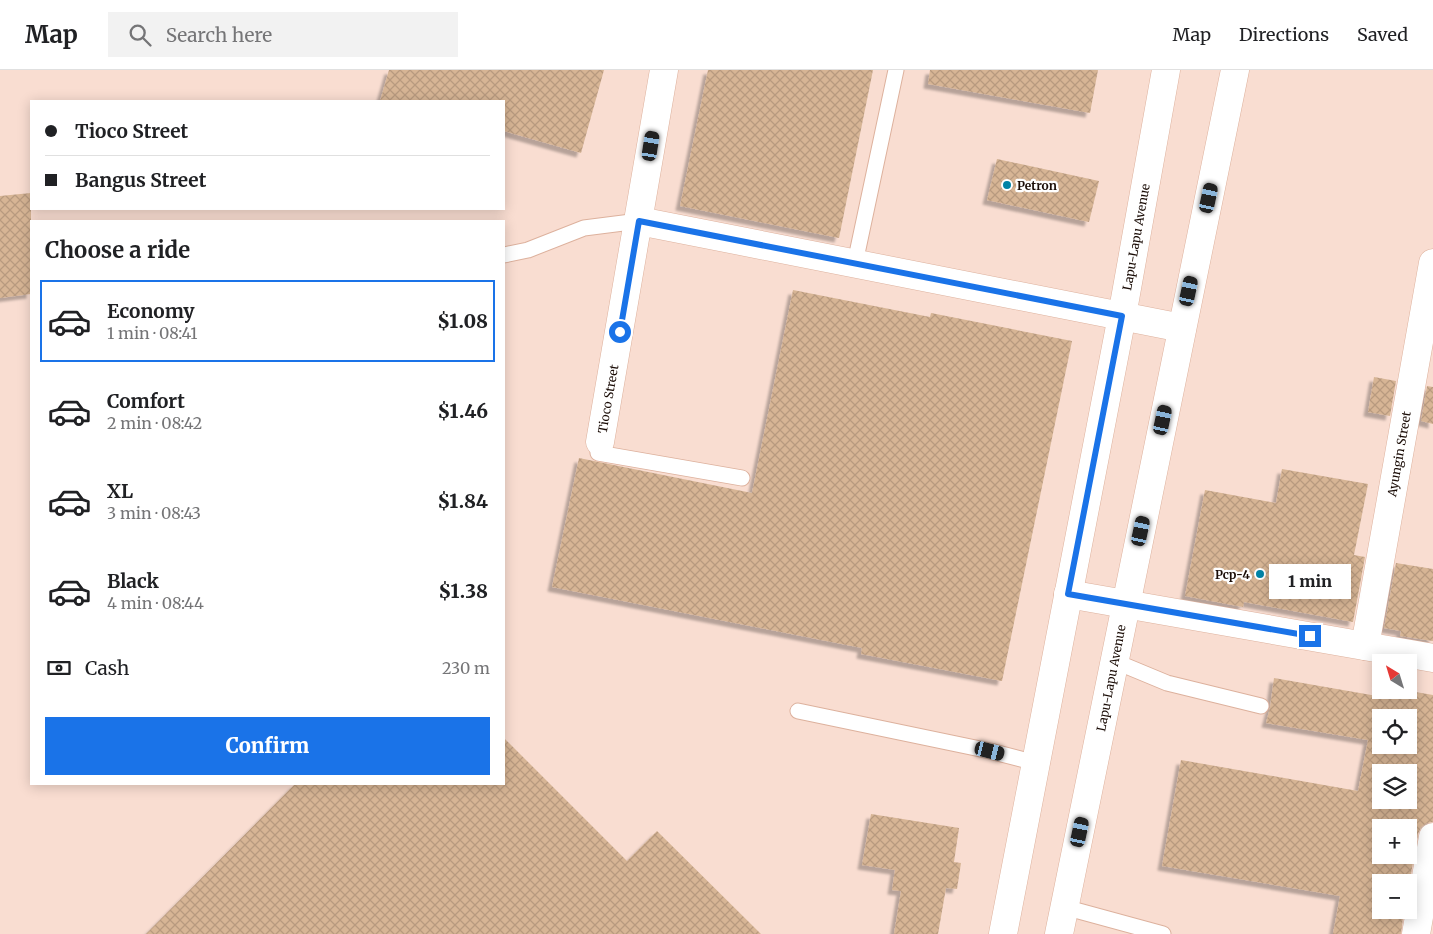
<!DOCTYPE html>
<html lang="en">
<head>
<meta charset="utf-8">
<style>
	:root { --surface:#fff; --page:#f2f2f2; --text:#202124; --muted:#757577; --line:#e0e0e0; --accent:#1a73e8 }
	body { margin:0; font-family:Merriweather,serif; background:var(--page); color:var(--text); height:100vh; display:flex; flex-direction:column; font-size:19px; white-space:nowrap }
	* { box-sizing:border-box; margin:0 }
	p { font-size:16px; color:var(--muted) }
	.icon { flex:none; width:28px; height:28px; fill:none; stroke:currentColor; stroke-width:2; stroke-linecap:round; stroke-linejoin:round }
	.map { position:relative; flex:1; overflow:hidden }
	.sheet { position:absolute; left:30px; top:150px; width:475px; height:565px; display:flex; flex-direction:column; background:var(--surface); border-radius:0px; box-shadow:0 2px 12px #0003 }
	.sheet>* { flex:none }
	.hud { position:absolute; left:30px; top:30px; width:475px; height:110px; border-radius:0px; box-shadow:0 2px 12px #0003; display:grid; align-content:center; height:110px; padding:0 15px; background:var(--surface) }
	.needle { width:32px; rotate:322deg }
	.controls { position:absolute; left:1372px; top:584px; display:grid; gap:10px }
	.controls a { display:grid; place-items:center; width:45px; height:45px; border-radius:0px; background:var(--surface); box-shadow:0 2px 12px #0003; font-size:25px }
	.end { position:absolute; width:22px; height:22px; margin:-11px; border:6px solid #1a73e8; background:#fff; box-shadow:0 0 0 2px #fff }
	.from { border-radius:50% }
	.bubble { position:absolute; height:35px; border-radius:0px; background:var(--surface); box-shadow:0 2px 12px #0003; font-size:16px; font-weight:800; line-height:35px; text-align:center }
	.car { position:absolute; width:15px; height:30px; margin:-15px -8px; border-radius:6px; box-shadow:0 0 4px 1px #0007; background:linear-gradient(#222 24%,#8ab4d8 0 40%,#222 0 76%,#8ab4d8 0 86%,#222 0) }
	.hud b { display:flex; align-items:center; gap:18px; height:48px; font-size:19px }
	.hud b+b { border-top:1px solid var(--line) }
	.hud i { width:12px; height:12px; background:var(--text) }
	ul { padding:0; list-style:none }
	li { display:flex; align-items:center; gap:15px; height:82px; margin:0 10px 8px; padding:0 5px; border:2px solid transparent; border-radius:0px }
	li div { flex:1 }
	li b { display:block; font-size:19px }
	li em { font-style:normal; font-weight:800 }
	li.current { border-color:var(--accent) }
	li>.icon { width:45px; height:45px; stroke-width:1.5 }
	h2 { padding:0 15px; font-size:22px; line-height:60px }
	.pay { display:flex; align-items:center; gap:12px; height:55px; padding:0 15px; font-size:19px }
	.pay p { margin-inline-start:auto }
	.button { display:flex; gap:10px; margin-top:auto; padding:10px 15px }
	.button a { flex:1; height:58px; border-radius:0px; background:var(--accent); color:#fff; font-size:20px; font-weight:800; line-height:58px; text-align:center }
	header { display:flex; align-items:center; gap:30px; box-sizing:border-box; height:70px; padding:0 25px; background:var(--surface); border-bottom:1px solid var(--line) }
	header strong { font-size:24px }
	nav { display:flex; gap:28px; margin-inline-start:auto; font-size:18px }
	.search { width:350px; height:45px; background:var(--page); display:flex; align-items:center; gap:12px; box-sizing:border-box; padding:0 18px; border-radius:0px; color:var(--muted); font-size:19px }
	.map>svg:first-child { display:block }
	.building { fill:url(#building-cross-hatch); fill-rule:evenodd; filter:url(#shadow) }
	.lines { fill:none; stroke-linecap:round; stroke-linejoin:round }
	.service-casing { stroke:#ddb19d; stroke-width:17 }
	.minor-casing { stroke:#ddb19d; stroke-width:29 }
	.tertiary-casing { stroke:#ddb19d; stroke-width:29 }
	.secondary-casing { stroke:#ddb19d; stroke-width:29 }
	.service { stroke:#fff; stroke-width:15 }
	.minor { stroke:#fff; stroke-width:28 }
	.tertiary { stroke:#fff; stroke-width:28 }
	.secondary { stroke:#fff; stroke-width:28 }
	.route { stroke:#1a73e8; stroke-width:6 }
	.poi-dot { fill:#0083a6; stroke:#fff; stroke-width:2 }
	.labels { text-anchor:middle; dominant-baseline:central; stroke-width:4.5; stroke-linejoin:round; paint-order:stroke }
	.poi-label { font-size:12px; font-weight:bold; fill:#1a0c06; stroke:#fff; text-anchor:start }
	.street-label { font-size:12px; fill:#1a0c06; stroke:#fff }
</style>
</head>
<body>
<header>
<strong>Map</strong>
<div class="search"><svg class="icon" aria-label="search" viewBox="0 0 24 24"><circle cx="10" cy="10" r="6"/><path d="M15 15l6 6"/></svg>Search here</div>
<nav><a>Map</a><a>Directions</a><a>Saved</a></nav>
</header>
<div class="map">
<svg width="1433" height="864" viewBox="0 0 1433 864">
	<defs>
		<pattern id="building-cross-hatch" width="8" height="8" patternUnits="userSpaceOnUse" patternTransform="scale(1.25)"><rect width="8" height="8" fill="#d7b595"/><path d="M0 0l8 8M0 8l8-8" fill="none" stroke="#b89a7f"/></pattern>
		<filter id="shadow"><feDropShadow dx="-4.5" dy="4.5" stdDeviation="1" flood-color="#0004"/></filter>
	</defs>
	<rect width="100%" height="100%" fill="#f9ddd1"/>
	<path class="building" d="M389,0H604L581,83L504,61V31H380Z
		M708,0H873L839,168L680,136Z
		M930,0H1098L1090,43L928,14Z
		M997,89L1099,111L1089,152L987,130Z
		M31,123V224L0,228V126Z
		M793,220L930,247L931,243L1072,271L1002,611L861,584L862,578L552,517L579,388L752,423Z
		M1374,307L1396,311L1390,346L1368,342Z
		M1427,316L1433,317V354L1421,351Z
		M1282,399L1368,414L1354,485L1365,487L1353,552L1244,532L1243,537L1185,526L1205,420L1276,433Z
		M1396,493L1433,499V571L1400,566L1401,561L1384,558Z
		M1274,608L1377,626L1379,616H1381V620H1404L1433,625V752L1427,753L1421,757L1418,764L1409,815V812H1381V840H1404L1401,864H1333L1340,826L1162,796L1181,690L1358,721L1368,670L1266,653L1270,638ZM1381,648H1409V675H1381ZM1381,702H1409V730H1381ZM1381,758H1409V785H1381Z
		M504,668L627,791L657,761L761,864H146L295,714H504Z
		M871,744L959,758L954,792L961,793L957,819L946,818L938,864H894L901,821L892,820L895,800L862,795Z"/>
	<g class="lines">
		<defs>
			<path id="service" d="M504,185L528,180L584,158L639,151
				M855,193L896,0
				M600,372L598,383L742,408
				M1114,591L1167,613L1261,636
				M798,641L990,681L1036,693
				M1064,837L1163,864"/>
			<path id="minor" d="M639,151L1182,258
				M600,372L664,0
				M1365,576L1433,193
				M1416,864L1433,767"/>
			<path id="tertiary" d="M1068,524L1433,588"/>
			<path id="secondary" d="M1003,864L1122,246L1166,0
				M1059,864L1235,0"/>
		</defs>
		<use href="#service" class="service-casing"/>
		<use href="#minor" class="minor-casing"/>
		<use href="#tertiary" class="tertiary-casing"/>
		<use href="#secondary" class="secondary-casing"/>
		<use href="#service" class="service"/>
		<use href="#minor" class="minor"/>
		<use href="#tertiary" class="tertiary"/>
		<use href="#secondary" class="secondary"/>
	</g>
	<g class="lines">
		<path class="route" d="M620,262L639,151L1122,246L1068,524L1310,566"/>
	</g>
	<g class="poi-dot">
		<circle cx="1007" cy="115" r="5"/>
		<circle cx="1260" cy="504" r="5"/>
	</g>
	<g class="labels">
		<g class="poi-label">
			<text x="1017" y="115">Petron</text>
			<text x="1250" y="504" text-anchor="end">Pcp-4</text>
		</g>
		<g class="street-label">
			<text transform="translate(1136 167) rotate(-80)">Lapu-Lapu Avenue</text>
			<text transform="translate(608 329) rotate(-80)">Tioco Street</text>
			<text transform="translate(1399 384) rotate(-80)">Ayungin Street</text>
			<text transform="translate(1111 608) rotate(-79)">Lapu-Lapu Avenue</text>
		</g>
	</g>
</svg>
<div class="controls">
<a><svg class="needle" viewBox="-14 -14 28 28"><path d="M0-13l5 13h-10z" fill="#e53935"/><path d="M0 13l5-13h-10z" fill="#757577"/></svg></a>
<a><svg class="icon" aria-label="locate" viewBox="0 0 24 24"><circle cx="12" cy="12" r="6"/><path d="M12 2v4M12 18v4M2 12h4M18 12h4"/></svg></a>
<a><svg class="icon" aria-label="layers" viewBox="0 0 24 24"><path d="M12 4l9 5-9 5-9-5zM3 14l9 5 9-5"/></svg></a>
<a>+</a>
<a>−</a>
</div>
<i class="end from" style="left:620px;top:262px"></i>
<i class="end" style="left:1310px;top:566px"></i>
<div class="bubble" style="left:1269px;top:494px;width:82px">1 min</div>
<i class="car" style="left:651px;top:76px;rotate:9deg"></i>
<i class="car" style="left:1209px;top:128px;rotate:12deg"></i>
<i class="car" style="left:1189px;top:221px;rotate:12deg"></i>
<i class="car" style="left:1163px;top:350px;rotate:12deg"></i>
<i class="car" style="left:1141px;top:461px;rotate:12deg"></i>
<i class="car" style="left:990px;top:681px;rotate:104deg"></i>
<i class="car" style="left:1080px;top:762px;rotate:12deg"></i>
<div class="hud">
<b><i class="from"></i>Tioco Street</b>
<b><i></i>Bangus Street</b>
</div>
<section class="sheet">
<h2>Choose a ride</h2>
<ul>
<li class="current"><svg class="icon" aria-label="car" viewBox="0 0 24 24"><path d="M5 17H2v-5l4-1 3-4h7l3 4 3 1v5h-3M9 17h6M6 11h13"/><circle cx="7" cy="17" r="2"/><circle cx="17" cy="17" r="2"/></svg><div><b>Economy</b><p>1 min · 08:41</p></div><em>$1.08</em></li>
<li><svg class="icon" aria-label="car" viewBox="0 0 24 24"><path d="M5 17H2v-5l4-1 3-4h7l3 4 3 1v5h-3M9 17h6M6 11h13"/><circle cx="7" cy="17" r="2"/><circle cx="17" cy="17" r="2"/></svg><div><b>Comfort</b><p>2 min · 08:42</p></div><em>$1.46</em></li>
<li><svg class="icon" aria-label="car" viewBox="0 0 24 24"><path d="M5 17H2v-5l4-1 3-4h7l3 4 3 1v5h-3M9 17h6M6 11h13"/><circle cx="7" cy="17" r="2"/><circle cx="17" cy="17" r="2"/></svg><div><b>XL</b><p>3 min · 08:43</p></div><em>$1.84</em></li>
<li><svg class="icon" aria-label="car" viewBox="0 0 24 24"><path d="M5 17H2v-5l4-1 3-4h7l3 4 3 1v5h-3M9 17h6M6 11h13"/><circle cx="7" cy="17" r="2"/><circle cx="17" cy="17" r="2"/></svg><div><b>Black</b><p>4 min · 08:44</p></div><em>$1.38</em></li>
</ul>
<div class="pay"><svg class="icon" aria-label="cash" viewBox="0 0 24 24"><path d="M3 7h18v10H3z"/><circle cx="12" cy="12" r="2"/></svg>Cash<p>230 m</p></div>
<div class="button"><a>Confirm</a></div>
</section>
</div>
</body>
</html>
